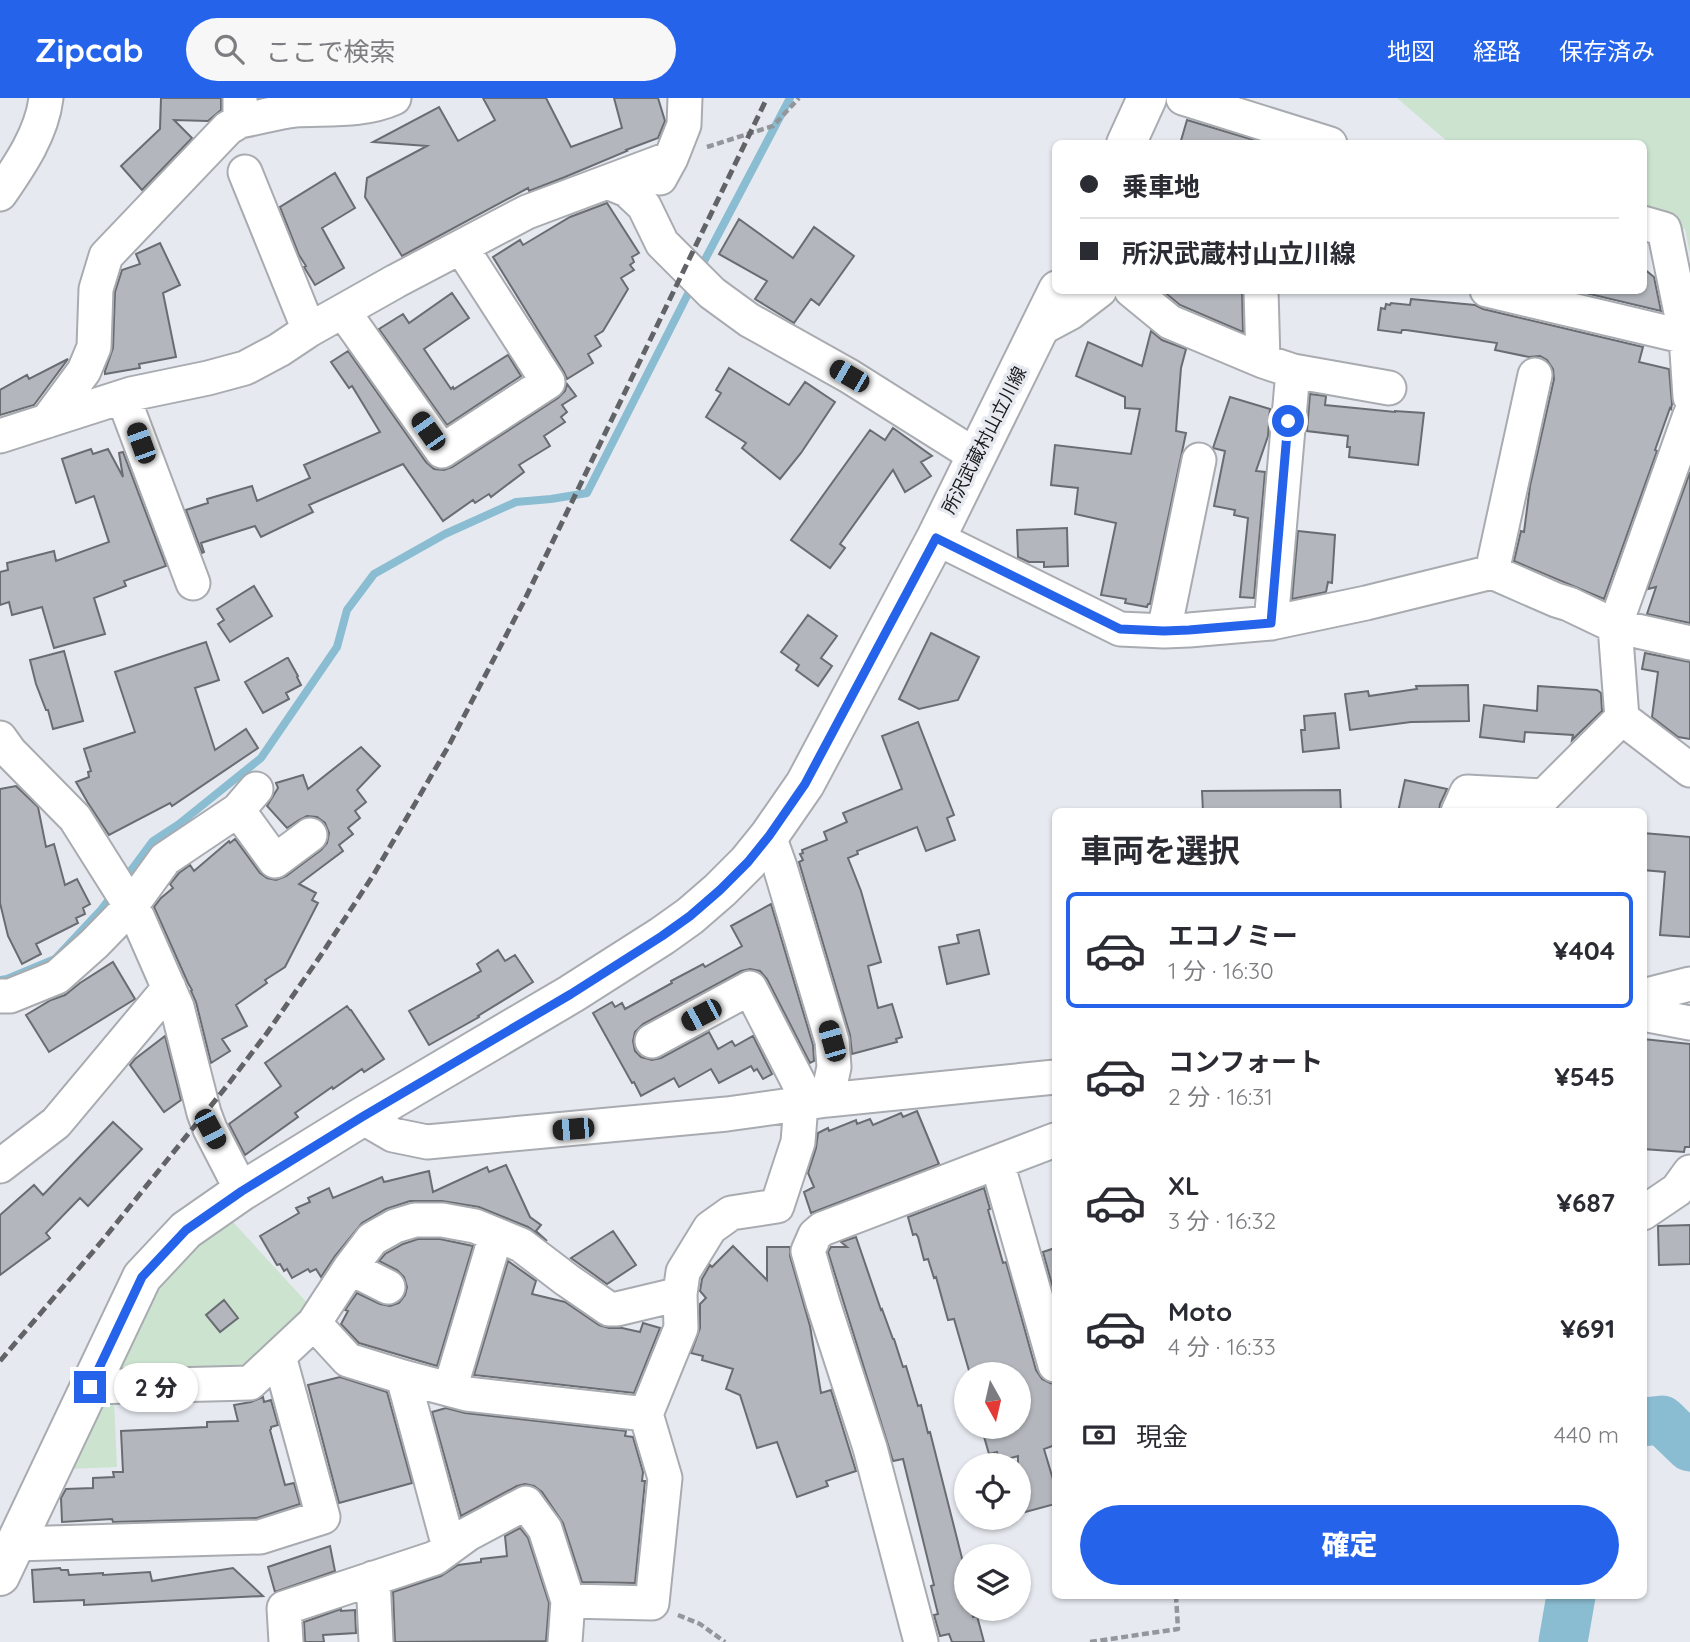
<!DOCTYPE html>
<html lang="ja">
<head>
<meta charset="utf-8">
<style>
	:root { --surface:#fff; --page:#f7f7f7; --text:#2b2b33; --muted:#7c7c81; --line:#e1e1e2; --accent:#2563eb }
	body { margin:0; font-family:Quicksand,"Noto Sans JP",sans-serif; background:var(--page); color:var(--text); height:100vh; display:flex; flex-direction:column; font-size:26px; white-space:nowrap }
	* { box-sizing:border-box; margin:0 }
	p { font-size:23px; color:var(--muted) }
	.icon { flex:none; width:38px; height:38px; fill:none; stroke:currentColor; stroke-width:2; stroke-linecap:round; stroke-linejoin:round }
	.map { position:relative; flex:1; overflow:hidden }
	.sheet { position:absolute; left:1052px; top:710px; width:595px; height:791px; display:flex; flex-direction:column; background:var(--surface); border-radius:10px; box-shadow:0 2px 5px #0004 }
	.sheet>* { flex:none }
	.hud { position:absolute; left:1052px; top:42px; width:595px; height:154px; border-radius:10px; box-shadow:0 2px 5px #0004; display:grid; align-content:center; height:154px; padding:0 28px; background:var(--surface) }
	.needle { width:46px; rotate:172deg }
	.buttons { position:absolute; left:954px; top:1264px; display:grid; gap:14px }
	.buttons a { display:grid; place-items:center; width:77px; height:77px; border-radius:50%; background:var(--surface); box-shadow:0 2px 5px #0004; font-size:35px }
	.end { position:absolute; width:32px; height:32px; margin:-16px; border:9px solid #2563eb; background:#fff; box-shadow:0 0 0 4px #fff }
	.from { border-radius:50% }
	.bubble { position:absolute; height:49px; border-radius:24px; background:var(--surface); box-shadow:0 2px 5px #0004; font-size:23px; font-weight:800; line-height:49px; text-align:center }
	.car { position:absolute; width:21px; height:42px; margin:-21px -10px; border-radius:9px; box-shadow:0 0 5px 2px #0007; background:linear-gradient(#222 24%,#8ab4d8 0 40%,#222 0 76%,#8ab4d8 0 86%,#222 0) }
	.hud b { display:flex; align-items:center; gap:24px; height:66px; font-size:26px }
	.hud b+b { border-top:2px solid var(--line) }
	.hud i { width:18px; height:18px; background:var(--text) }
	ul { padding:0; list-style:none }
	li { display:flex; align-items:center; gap:21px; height:116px; margin:0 14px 10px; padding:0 14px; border:4px solid transparent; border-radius:10px }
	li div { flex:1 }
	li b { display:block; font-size:26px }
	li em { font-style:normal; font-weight:800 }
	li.active { border-color:var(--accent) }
	li>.icon { width:63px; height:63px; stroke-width:1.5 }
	h2 { padding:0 28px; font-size:32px; line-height:84px }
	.pay { display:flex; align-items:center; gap:18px; height:77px; padding:0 28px; font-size:26px }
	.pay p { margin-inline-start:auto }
	.primary-button { display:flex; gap:14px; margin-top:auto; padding:14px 28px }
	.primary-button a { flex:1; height:80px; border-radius:42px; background:var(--accent); color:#fff; font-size:28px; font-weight:800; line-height:80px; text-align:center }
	header { display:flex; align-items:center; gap:42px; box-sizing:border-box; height:98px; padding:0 35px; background:var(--accent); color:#fff }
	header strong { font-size:33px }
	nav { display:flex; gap:38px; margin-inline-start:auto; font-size:24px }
	.search { width:490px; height:63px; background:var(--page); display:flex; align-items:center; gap:18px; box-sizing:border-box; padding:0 24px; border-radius:38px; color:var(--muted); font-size:26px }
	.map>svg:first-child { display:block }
	.green { fill:#cbe3cf }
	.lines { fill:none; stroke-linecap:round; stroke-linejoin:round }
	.stream { stroke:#8bbdd2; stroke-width:8 }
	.river { stroke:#8bbdd2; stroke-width:49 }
	.building { fill:#b3b6bc; stroke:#696d72; stroke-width:2 }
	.minor-casing { stroke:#a8abb0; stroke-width:37 }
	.major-casing { stroke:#a8abb0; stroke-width:42 }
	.path { stroke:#93969b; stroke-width:4.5; stroke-dasharray:7 3.5; stroke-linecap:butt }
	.minor { stroke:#fff; stroke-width:33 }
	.major { stroke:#fff; stroke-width:38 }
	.rail { stroke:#616367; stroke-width:5; stroke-dasharray:10 5; stroke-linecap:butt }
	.route { stroke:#2563eb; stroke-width:9 }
	.labels { text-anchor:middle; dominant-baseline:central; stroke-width:7; stroke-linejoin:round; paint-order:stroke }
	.street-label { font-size:18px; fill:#18191b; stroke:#e6eaf0 }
</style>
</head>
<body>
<header>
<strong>Zipcab</strong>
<div class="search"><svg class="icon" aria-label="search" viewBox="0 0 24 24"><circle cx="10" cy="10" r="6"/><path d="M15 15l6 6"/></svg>ここで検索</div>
<nav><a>地図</a><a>経路</a><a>保存済み</a></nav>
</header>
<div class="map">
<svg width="1690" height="1544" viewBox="0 0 1690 1544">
	<rect width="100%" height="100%" fill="#e6eaf0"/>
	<path class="green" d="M1397,0H1690V156L1685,131H1664L1643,122V46L1449,45Z
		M233,1124L311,1209L246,1270L114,1275L157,1189L201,1143Z
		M111,1302H114L117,1369L70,1371L100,1309Z"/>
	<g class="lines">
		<path class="stream" d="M700,171L790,0
			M124,782L153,743L179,726L261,660L337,549L347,512L374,476L445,436L516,404L551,401L587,395L693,186
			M0,882L7,881L55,861L101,812L114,795"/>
		<path class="river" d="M1643,1324L1662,1322L1690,1349
			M1563,1544L1571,1498"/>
	</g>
	<path class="building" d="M161,0H221V12L208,23L174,22L192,40L142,92L121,68L160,31Z
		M483,0H546L571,49L622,30L614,0H658L665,23L658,40L626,52L627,53L565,79L529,93L528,90L402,158L365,99L367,80L427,48L373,44L439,9L458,43L495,22Z
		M1187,22L1257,43L1256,46H1180Z
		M335,75L355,110L322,130L344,170L315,187L304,169L306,168L299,157L280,109Z
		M607,105L639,155L632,159L634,164L630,167L634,172L621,180L628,191L603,233L595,238L601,248L588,256L593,265L567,281L564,274L493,159L520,142L523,147L570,119Z
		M739,121L793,160L814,129L854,158L819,207L811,201L794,225L755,201L767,183L719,156Z
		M160,145L180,187L163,195L176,259L139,266L140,270L105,276V273L113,250L115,194L122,172L140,166L136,156Z
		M1643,170L1654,179L1661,213L1573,192H1643Z
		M1162,192H1242L1243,234L1180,207Z
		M452,195L469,220L424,251L451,291L453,289L454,291L508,257L521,278L447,327L379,231L403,216L409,225Z
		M1411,201L1475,207L1483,211L1643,249L1639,264L1669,271L1672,306L1671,311L1670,310L1655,352L1657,353L1604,501L1514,463L1521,433L1524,434L1530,388L1554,281L1553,271L1547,262L1540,258L1529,259L1495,252L1497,245L1406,232H1402L1401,235L1378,232L1381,210L1385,211L1386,206L1390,207L1391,205L1410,207Z
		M1151,233L1162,242L1186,251L1181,270L1176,333L1186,335L1150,506H1148L1147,509L1125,505L1126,501L1101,497L1116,425L1075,416L1078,390L1051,387L1055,347L1131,356L1140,311L1125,310V299L1076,278L1088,244L1142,268Z
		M348,253L426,364L434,371L444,372L452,369L558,300L565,293L567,286L576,298L562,307L567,314L561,319L565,324L544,338L550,348L519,367L524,374L491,399L489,396L475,405L473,402L443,423L403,366L309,407L313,414L261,439L255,428L201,445L204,454L202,455L186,412L208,405L207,401L252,388L257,403L310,380L304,367L380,334L352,288L349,290L331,264Z
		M68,261L34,307L0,317V292L27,277L29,281Z
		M729,270L789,307L805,284L835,304L801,355L780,381L742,350L746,345L706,319L721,295L716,292Z
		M1310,296L1326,298L1325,307L1395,314V313L1424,315L1418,367L1349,359L1350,349H1347L1348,338L1307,333Z
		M1230,299L1270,311L1268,338L1256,373L1265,374L1254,500L1240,499L1248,420L1234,417L1235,412L1214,408L1225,353L1213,350Z
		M893,330L932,358L921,364L931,378L905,394L893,372L840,446L845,450L830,470L791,442L870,332L885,342Z
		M91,351L93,356L108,351L123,379L119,355L123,354L166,468L124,483L126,488L94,500L105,536L54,550L42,509L12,517L9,504L0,507V474L8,472L7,465L54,453L56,463L109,444L94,398L76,405L62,361Z
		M1690,374V525L1647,516L1656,489L1648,491Z
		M1067,430L1068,468L1044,469V464H1029L1018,459L1017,432Z
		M1298,433L1335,437L1332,485L1328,484L1326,494L1292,501Z
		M254,488L272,518L230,544L218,526L224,522L217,511Z
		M808,517L837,538L821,560L832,568L818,588L796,572L799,567L781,554Z
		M931,535L979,559L958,602L919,611L899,601Z
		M206,544L219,582L195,590L215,652L246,631L258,650L172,708L170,705L109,737L88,705L76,684L89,679L88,674L91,673L84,651L135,634L115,574Z
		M64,553L83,623L53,631L48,612H46L36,586L30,562Z
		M1645,555L1690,564V641L1678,639L1652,619L1658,574L1642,571Z
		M287,560H288L298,578L297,579L301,587L286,595L289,601L263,615L245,584Z
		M1468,587L1469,623L1411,624L1350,632L1345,596L1368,593L1369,598L1417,591L1416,588Z
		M1538,588L1597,592L1601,595L1602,613L1572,642L1573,637L1525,634L1524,644L1480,639L1484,607L1537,613Z
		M1335,615L1339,650L1303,654L1301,632H1305L1304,618Z
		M918,624L954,717L947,720L955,742L926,753L917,729L857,753L858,756L848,760L861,793L881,864L868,868L878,910L892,906L902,939L896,941L897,944L852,956L850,937L799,764L803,762L800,756L803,755L802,752L827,742L824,734L847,724L843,715L902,691L882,638Z
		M361,649L380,668L357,692L366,704L355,713L360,720L348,730L353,736L339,747L343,753L299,786L316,795L312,802L318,805L285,869L265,882L267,885L236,907L247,928L222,941L230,953L211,965L196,904L191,893L192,892L188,885L154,809L161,800L173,790L170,786L179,775L190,767L194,773L229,743L230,745L235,741L260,775L267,780L276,782L286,778L321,752L327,745L329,735L325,725L317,719L307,718L299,722L287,730L267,708L278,690L276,685L303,677L308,691Z
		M1405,682L1447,691L1440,706L1439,714H1398Z
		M16,688L38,709L46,749L54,746L65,787L77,781L90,806L83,810L85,816L76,820L78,825L36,846L41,856L22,866L8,838L0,805V691Z
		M1340,692L1341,714H1203L1202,693Z
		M1643,735L1690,739V839L1660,837L1665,774L1643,772Z
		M771,806L813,947L814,963L810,965L767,881L760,873L750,871L741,873L643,926L635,934L633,943L635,953L641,959L652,962L661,960L709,934L718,951L732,943L735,948L753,938L772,976L763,981L757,971L754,973L751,968L719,985L711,971L679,989L674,980L641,998L634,984L632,985L593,915L612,904L615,909L622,905L625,911L672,885L671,883L703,866L705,869L742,848L731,828Z
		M979,832L989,876L947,886L939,849L959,845L957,837Z
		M498,852L505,863L515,857L533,884L478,918L479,919L429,947L409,913L481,873L477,866Z
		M113,864L135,901L49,954L26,917L51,902L65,897L80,885Z
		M347,908L350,912H351L384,961L364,974L362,971L333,991L332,989L295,1015L298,1019L245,1057L229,1026L281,988L265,965Z
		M165,938L181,1002L164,1014L130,967L135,961Z
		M1643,941L1690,946V1049H1685L1684,1054L1643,1051Z
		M917,1013L939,1066L811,1115L804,1094L814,1089L808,1075L816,1050L818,1035L828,1030L829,1033L856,1022L857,1026L870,1021L873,1027L901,1015L903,1019Z
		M113,1024L142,1051L88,1108L80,1100L46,1135L50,1140L0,1177V1117L34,1087L43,1097Z
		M506,1067L530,1119L541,1127L536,1133L547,1143L528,1129L479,1109L442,1103H410L386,1111L362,1125L335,1158L321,1179L316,1171L310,1174L308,1171L292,1180L287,1171L284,1173L280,1166L277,1167L260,1138L299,1115L296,1110L310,1104L308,1100L329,1090L333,1100L382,1079L384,1084L429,1073L433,1094L487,1069L489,1074Z
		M984,1090L990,1111L988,1112L1003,1165L1006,1164L1036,1272L1042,1281L1050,1285L1055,1286V1347L1044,1351L1055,1388V1406L1018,1416V1358L1000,1363L997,1354L989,1356L981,1328H1018V1276H970L954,1221L948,1222L936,1179L934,1180L928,1161L924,1162L918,1139L916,1136L913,1137L908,1119Z
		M1690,1127V1166L1659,1167L1658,1128Z
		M613,1133L636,1167L607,1186L571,1160Z
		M856,1139L881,1212L882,1211L893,1241H894L903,1269L906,1268L918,1308L921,1307L928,1335L930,1334L966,1476V1510H971L973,1519L977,1518L984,1544H952L949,1536L940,1538L934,1517L938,1516L931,1488L934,1487L903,1361L893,1363L828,1154L831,1149H847L841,1144Z
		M418,1141H440L473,1148L437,1268L359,1245L341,1226L348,1213L345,1212L357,1195L380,1206L390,1208L399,1205L405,1197L407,1189L404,1179L397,1172L379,1163L385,1156L403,1146Z
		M733,1148L767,1182V1149H790V1158L810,1228L821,1295L831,1292L856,1373L826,1383L828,1388L797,1399L777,1344L757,1350L740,1297L726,1291L733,1271L702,1262L703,1258L691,1255L700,1230V1206L706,1200L700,1193L702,1181L710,1167L712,1169Z
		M1055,1150V1198L1043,1154Z
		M508,1163L536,1183L532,1196L565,1204L599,1227L609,1230H622L640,1234L643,1225L660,1230L634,1295L474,1277Z
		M224,1202L238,1220L220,1234L206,1217Z
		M340,1279L387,1294L412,1385L339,1405L308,1287Z
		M263,1299L264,1304L271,1302L278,1327L271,1329V1331L270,1332L285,1387L294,1385L300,1406L257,1420L113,1424L112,1421L62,1424L61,1400L66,1391L93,1390V1380L114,1379L113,1374H123L121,1333L207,1329V1324L238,1323L234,1307L251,1304Z
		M446,1310L465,1315L626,1333L625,1338L633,1339L643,1374L642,1383H645L635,1485L582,1484L563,1425L542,1394L534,1388L525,1386L517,1388L461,1418L432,1314Z
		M520,1430L528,1440L549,1505L546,1543L395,1544L393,1494L441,1478L458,1467L481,1464V1461L507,1458L505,1438Z
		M330,1448L335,1473L275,1494L268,1469Z
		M60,1470L61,1472H68L69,1477L103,1475V1477L150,1474L152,1483L233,1470L263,1498L84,1507V1502L34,1504L32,1472Z
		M341,1511V1513L355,1512L356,1535L323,1537L324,1544H305L304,1524Z"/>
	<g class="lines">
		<defs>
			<path id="minor" d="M1183,0L1330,46
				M240,23C258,20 276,14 295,12C327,10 363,14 394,0
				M245,74L309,232
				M660,80L671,60L684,27L685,0
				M607,84L627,92L644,108L662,145L712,195L749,222L849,278L976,358
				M0,96C20,67 42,35 46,0
				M1643,125L1664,131L1686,239L1690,299
				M1131,192L1170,224L1263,263L1293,273L1389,290
				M1261,192L1263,263
				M1487,192L1686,239
				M343,213L442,353L548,284L461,149
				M1040,231L1070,215L1100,192
				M123,299L193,485
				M1690,317L1615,528L1622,620L1690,672
				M47,323L84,273L94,249L96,191L106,158L228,30L240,23V0
				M0,338L131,296L208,280L245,270L279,252L309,232L396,183L527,114L671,60
				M936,440L1120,531L1164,533L1189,532L1271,525L1366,505L1492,474L1556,502L1569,506L1615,528L1690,545
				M1492,474L1535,277
				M1271,525L1293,273
				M1164,533L1199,362
				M0,640L10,654L75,720L138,820L177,909L204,1015L210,1031L242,1093
				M238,712L275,763L310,737
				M1458,714L1467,694L1544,698L1622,620
				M769,738L780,769L832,943L834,969L827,1002
				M0,898H10L57,879L94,846L131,808L165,761L238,712L256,691
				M1643,898L1690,886
				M1643,916L1690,925
				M652,943L750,890L809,1005
				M362,1019L393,1037L427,1044L727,1016L827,1002L1055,979
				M997,1064L1055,1267
				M0,1068L56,1025L169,890
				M1643,1115L1677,1092L1690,1074
				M350,1170L388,1189
				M314,1225L350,1170L372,1141L395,1128L415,1122H442L475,1128L521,1147L567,1182L609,1211H617L680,1196
				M403,1279L449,1449
				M90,1289L250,1285L314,1225L348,1262L403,1279L467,1296L646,1316L665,1380L652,1505L568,1503
				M450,1291L496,1137
				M646,1316L681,1230L680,1196L683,1174L710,1130L731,1115L777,1108L798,1044L801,1006
				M15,1446L260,1439L323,1419L279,1258
				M373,1480L376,1544
				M286,1544L284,1510L435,1460L468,1436L526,1405L545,1431L568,1503L565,1544
				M921,1544L870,1350L823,1205L808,1153L815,1137L822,1131L1055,1042"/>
			<path id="major" d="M1126,46L1147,0
				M0,1478L142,1179L186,1132L242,1093L362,1019L571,896L662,838L690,818L720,792L748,764L769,738L805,686L936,440L1058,192"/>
		</defs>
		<use href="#minor" class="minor-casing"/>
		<use href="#major" class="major-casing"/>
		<path class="path" d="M707,49L773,28L799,0
			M678,1517L700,1526L725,1544
			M1090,1544L1178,1531L1176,1498"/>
		<use href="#minor" class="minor"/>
		<use href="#major" class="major"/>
		<path class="rail" d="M0,1263L102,1143L226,989L267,935L321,857L374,776L448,649L525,501L767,0"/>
	</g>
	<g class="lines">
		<path class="route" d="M90,1289L142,1179L186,1132L242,1093L362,1019L571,896L662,838L690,818L720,792L748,764L769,738L805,686L936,440L1120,531L1164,533L1189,532L1271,525L1288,323"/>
	</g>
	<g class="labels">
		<g class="street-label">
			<text transform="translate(984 342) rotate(-63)">所沢武蔵村山立川線</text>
		</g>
	</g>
</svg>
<div class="buttons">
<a><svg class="needle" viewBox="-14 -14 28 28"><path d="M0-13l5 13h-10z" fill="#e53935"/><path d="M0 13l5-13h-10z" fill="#7c7c81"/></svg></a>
<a><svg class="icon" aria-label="locate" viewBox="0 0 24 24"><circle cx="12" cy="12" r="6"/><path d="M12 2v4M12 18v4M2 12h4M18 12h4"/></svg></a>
<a><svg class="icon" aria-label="layers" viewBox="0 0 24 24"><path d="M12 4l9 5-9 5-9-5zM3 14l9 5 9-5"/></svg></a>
</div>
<i class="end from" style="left:1288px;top:323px"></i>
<i class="end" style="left:90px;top:1289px"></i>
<div class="bubble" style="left:114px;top:1265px;width:84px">2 分</div>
<i class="car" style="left:849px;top:278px;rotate:300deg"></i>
<i class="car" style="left:428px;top:333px;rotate:325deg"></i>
<i class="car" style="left:141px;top:345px;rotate:340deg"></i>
<i class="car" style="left:701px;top:917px;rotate:242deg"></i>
<i class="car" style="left:832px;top:943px;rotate:344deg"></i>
<i class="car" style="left:210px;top:1031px;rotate:152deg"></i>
<i class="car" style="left:573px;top:1031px;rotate:265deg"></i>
<div class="hud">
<b><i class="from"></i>乗車地</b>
<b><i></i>所沢武蔵村山立川線</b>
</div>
<section class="sheet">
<h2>車両を選択</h2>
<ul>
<li class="active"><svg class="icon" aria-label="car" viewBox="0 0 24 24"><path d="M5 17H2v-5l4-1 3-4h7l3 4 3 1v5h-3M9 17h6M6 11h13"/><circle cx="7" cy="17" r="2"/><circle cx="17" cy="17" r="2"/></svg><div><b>エコノミー</b><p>1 分 · 16:30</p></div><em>¥404</em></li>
<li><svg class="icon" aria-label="car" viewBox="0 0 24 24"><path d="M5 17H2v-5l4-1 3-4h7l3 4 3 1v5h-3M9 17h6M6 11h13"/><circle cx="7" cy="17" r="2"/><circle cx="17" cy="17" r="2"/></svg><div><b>コンフォート</b><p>2 分 · 16:31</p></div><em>¥545</em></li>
<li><svg class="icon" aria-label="car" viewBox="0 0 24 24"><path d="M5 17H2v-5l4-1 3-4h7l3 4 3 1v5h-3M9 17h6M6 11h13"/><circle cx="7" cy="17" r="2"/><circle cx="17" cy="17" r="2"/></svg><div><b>XL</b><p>3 分 · 16:32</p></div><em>¥687</em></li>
<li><svg class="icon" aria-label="car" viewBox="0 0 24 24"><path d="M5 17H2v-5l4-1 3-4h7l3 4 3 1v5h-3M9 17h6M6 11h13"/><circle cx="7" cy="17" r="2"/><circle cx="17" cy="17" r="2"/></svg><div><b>Moto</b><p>4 分 · 16:33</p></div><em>¥691</em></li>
</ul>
<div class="pay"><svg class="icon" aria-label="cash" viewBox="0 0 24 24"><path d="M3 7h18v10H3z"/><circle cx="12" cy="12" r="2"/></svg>現金<p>440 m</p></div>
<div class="primary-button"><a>確定</a></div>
</section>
</div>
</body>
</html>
